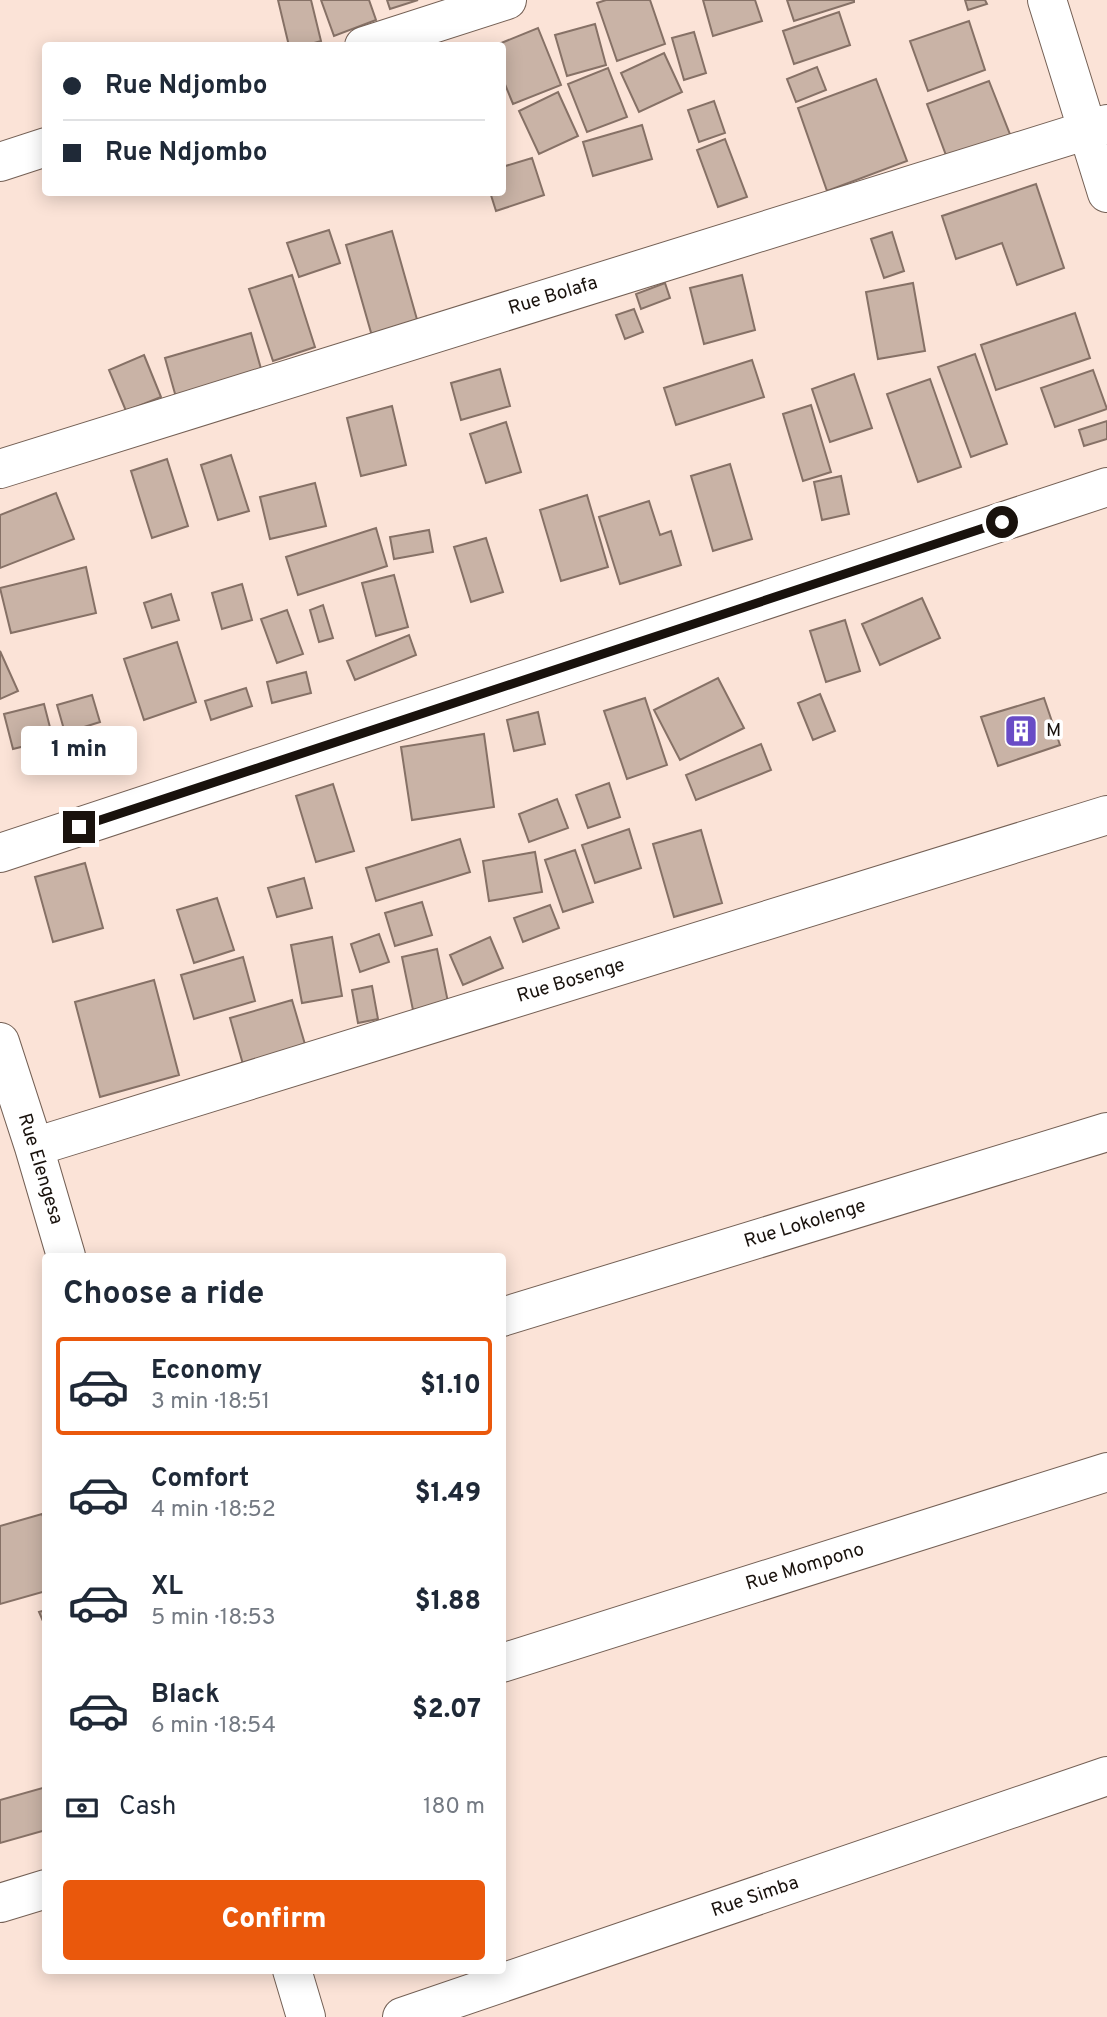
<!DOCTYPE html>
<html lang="en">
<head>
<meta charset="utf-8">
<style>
	:root { --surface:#fff; --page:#f6f6f7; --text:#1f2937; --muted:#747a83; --line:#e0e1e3; --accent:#ea580c }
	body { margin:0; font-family:Overpass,sans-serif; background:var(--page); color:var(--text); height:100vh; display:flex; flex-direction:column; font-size:26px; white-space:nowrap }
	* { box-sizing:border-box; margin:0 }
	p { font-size:23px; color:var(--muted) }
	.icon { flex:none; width:38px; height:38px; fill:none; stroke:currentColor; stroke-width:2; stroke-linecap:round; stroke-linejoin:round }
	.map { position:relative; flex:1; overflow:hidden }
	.side { position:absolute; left:42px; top:1253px; width:464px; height:721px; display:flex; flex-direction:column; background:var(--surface); border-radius:7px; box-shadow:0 4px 18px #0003 }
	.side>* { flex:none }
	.guide { position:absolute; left:42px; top:42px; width:464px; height:154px; border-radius:7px; box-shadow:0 4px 18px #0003; display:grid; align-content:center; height:154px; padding:0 21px; background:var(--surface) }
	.end { position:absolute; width:32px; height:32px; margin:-16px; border:9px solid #19120d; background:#fff; box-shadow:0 0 0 4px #fff }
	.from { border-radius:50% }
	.bubble { position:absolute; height:49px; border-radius:7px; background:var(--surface); box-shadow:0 4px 18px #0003; font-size:23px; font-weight:800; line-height:49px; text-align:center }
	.guide b { display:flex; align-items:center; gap:24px; height:66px; font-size:26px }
	.guide b+b { border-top:2px solid var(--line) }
	.guide i { width:18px; height:18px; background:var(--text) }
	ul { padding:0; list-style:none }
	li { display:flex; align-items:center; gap:21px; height:98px; margin:0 14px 10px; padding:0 7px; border:4px solid transparent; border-radius:7px }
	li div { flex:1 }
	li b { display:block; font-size:26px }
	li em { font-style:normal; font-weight:800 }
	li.current { border-color:var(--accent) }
	li>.icon { width:63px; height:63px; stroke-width:1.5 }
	h2 { padding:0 21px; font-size:32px; line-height:84px }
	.pay { display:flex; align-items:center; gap:18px; height:77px; padding:0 21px; font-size:26px }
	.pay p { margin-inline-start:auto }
	.action { display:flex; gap:14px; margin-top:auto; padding:14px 21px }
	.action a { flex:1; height:80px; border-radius:7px; background:var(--accent); color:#fff; font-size:28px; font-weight:800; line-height:80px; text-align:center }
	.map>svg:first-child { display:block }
	.building { fill:#c9b3a6; stroke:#867166; stroke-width:2 }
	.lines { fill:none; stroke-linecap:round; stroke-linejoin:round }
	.minor-casing { stroke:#746055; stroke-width:40 }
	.minor { stroke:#fff; stroke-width:38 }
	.route { stroke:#19120d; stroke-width:9 }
	.labels { text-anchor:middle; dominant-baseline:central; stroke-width:7; stroke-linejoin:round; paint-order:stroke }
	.street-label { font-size:19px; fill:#19120d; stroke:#fff }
	.poi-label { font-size:19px; fill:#19120d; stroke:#fff; text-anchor:start }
</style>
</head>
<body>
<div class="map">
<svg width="1107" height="2017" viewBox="0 0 1107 2017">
	<rect width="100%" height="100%" fill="#fbe3d7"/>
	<path class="building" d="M278,0H311L321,41L304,46H289Z
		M321,0H369L376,20L334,36Z
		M387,0H418L390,9Z
		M606,0H650L665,44L617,61L597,3Z
		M703,0H755L762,21L713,36Z
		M787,0H854V2L794,21Z
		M965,0H985L987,4L968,10Z
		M839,12L850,45L794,64L783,31Z
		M969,21L985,70L928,91L910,41Z
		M595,24L606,65L567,76L555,35Z
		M538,28L561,85L513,104L502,77V46H494Z
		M694,32L706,73L684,80L672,38Z
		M664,53L682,92L639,112L621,73Z
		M817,67L826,90L796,102L787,79Z
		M608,68L627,117L587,132L568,84Z
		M876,79L907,161L827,191L798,108Z
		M989,81L1013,142L950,166L927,104Z
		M558,92L578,136L539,154L519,111Z
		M714,101L725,133L699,142L688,110Z
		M642,125L652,159L593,176L583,142Z
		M725,139L747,197L718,207L697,150Z
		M532,158L544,195L496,211L490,192H502V167Z
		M1036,184L1064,268L1017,285L1002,243L956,259L942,216Z
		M329,230L340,263L299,277L287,243Z
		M392,231L418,323L372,336L346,245Z
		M892,232L904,271L884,278L871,239Z
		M292,275L315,347L273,361L249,289Z
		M742,275L755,330L704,344L690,288Z
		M665,283L670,298L641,309L636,294Z
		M913,283L925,351L878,359L866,292Z
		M634,309L643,332L625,339L616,315Z
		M1075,313L1090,358L996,390L981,345Z
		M251,333L265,383L179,408L165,358Z
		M975,354L1007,444L971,457L938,367Z
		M144,355L161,397L126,411L109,370Z
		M752,360L764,397L676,425L664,388Z
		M500,369L510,406L461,420L451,383Z
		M1093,370L1107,409L1055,427L1041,388Z
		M854,374L872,428L830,442L812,389Z
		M930,379L961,467L918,482L887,394Z
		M811,405L831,472L803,481L783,414Z
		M392,406L406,465L361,476L347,418Z
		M1107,421V439L1084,446L1079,430Z
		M506,422L521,472L486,483L470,434Z
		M231,455L249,511L218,520L201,465Z
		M167,459L188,526L152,538L131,471Z
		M730,464L752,539L713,551L691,476Z
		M841,476L849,514L822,520L814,482Z
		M315,483L326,526L270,539L260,497Z
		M56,493L74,539L0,568V515Z
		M587,495L608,567L561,581L540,510Z
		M649,501L660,535L671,531L681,565L620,584L599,517Z
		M376,528L387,566L298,595L286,557Z
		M429,530L433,552L394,559L390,537Z
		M486,538L503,592L471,602L454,547Z
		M86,567L96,613L11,633L0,588Z
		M394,575L408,627L376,636L362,583Z
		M242,584L252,620L222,629L212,593Z
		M171,594L179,620L152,628L144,603Z
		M922,598L940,638L880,665L862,624Z
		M323,605L333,638L319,642L310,610Z
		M287,610L303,654L277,663L261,619Z
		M845,620L860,671L826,682L810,631Z
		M409,635L416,655L355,680L347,661Z
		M177,642L196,702L144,720L124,659Z
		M0,651L18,691L0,699Z
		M306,672L311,693L272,703L267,682Z
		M718,678L744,728L680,760L654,710Z
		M246,688L252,706L211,720L205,701Z
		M820,694L835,731L813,740L798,703Z
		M92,695L100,722L65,733L57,705Z
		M645,698L667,765L627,779L604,711Z
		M1044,698L1060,745L998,766L981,717Z
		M44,704L53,739L13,749L4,714Z
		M538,712L545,744L514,751L507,720Z
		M484,734L494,807L412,820L401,747Z
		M761,744L771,770L696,800L686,775Z
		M609,783L620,817L588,828L576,795Z
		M333,784L354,851L316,862L296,796Z
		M557,799L568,828L529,842L519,814Z
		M629,829L641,868L595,883L582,845Z
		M701,830L722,903L674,917L653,844Z
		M460,839L470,872L376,901L366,868Z
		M575,850L593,902L563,912L545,860Z
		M535,852L542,892L489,901L483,861Z
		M85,863L103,928L53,942L35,877Z
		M304,878L312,908L277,917L268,888Z
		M217,898L234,950L194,963L177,910Z
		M422,902L432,935L395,946L385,913Z
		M550,905L559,928L523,942L514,918Z
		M379,934L389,962L360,972L351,944Z
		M332,937L342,996L302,1003L291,945Z
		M490,937L503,968L463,985L450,955Z
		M437,949L448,1002L413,1010L402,957Z
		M243,957L255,1001L194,1019L181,975Z
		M154,980L179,1075L100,1097L75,1002Z
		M372,986L378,1019L358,1023L352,990Z
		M292,1000L309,1058L246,1075L230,1018Z
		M42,1514L46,1525V1591L0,1604V1526Z
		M46,1610V1628L39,1612Z
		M46,1787V1830L0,1843V1800Z"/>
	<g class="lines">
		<defs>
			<path id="minor" d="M1047,0L1107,193
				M364,46L507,0
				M0,162L46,147
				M0,469L1107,124
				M0,853L1107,487
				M0,1042L34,1147L66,1256
				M34,1147L1107,815
				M502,1317L1107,1132
				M502,1663L1107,1472
				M0,1903L46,1889
				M292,1970L306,2017
				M402,2017L1107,1776"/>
		</defs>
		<use href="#minor" class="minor-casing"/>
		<use href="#minor" class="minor"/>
	</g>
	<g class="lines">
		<path class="route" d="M79,827L1002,522"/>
	</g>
	<defs>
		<symbol id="building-square" viewBox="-11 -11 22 22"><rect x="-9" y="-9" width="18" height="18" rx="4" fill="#694cc6" stroke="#fff"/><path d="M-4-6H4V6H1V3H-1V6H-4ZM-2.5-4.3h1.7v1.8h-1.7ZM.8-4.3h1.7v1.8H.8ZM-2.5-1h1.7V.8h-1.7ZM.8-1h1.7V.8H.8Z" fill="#fff"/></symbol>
	</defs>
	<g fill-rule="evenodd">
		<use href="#building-square" x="1002" y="712" width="38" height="38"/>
	</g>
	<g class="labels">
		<g class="street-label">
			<text transform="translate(553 296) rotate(-17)">Rue Bolafa</text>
			<text transform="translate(571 981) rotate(-17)">Rue Bosenge</text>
			<text transform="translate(40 1169) rotate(73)">Rue Elengesa</text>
			<text transform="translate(805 1224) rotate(-17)">Rue Lokolenge</text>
			<text transform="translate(805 1567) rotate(-17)">Rue Mompono</text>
			<text transform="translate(755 1897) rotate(-19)">Rue Simba</text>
		</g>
		<g class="poi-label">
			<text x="1046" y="731">M</text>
		</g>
	</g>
</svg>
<i class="end from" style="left:1002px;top:522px"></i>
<i class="end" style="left:79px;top:827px"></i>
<div class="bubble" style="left:21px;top:726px;width:116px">1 min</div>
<div class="guide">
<b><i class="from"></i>Rue Ndjombo</b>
<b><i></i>Rue Ndjombo</b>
</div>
<section class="side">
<h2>Choose a ride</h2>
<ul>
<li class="current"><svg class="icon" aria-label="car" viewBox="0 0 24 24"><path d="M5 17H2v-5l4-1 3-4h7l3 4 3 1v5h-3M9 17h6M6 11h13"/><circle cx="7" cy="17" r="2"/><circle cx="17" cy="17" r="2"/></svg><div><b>Economy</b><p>3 min · 18:51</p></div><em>$1.10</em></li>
<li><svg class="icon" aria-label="car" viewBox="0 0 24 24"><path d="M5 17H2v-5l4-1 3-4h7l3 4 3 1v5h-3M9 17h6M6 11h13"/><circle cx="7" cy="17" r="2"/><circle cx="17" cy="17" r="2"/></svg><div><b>Comfort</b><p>4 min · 18:52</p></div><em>$1.49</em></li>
<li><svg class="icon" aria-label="car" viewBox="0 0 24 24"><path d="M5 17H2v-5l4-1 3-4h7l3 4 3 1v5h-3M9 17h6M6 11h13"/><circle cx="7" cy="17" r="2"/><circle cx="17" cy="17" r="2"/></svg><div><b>XL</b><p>5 min · 18:53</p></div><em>$1.88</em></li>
<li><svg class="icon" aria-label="car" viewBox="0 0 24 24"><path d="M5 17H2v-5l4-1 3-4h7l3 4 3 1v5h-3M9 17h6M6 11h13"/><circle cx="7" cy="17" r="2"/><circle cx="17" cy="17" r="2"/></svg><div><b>Black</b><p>6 min · 18:54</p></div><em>$2.07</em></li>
</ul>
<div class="pay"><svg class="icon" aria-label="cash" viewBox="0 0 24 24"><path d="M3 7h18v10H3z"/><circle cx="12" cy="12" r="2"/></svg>Cash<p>180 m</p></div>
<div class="action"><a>Confirm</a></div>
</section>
</div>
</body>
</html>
